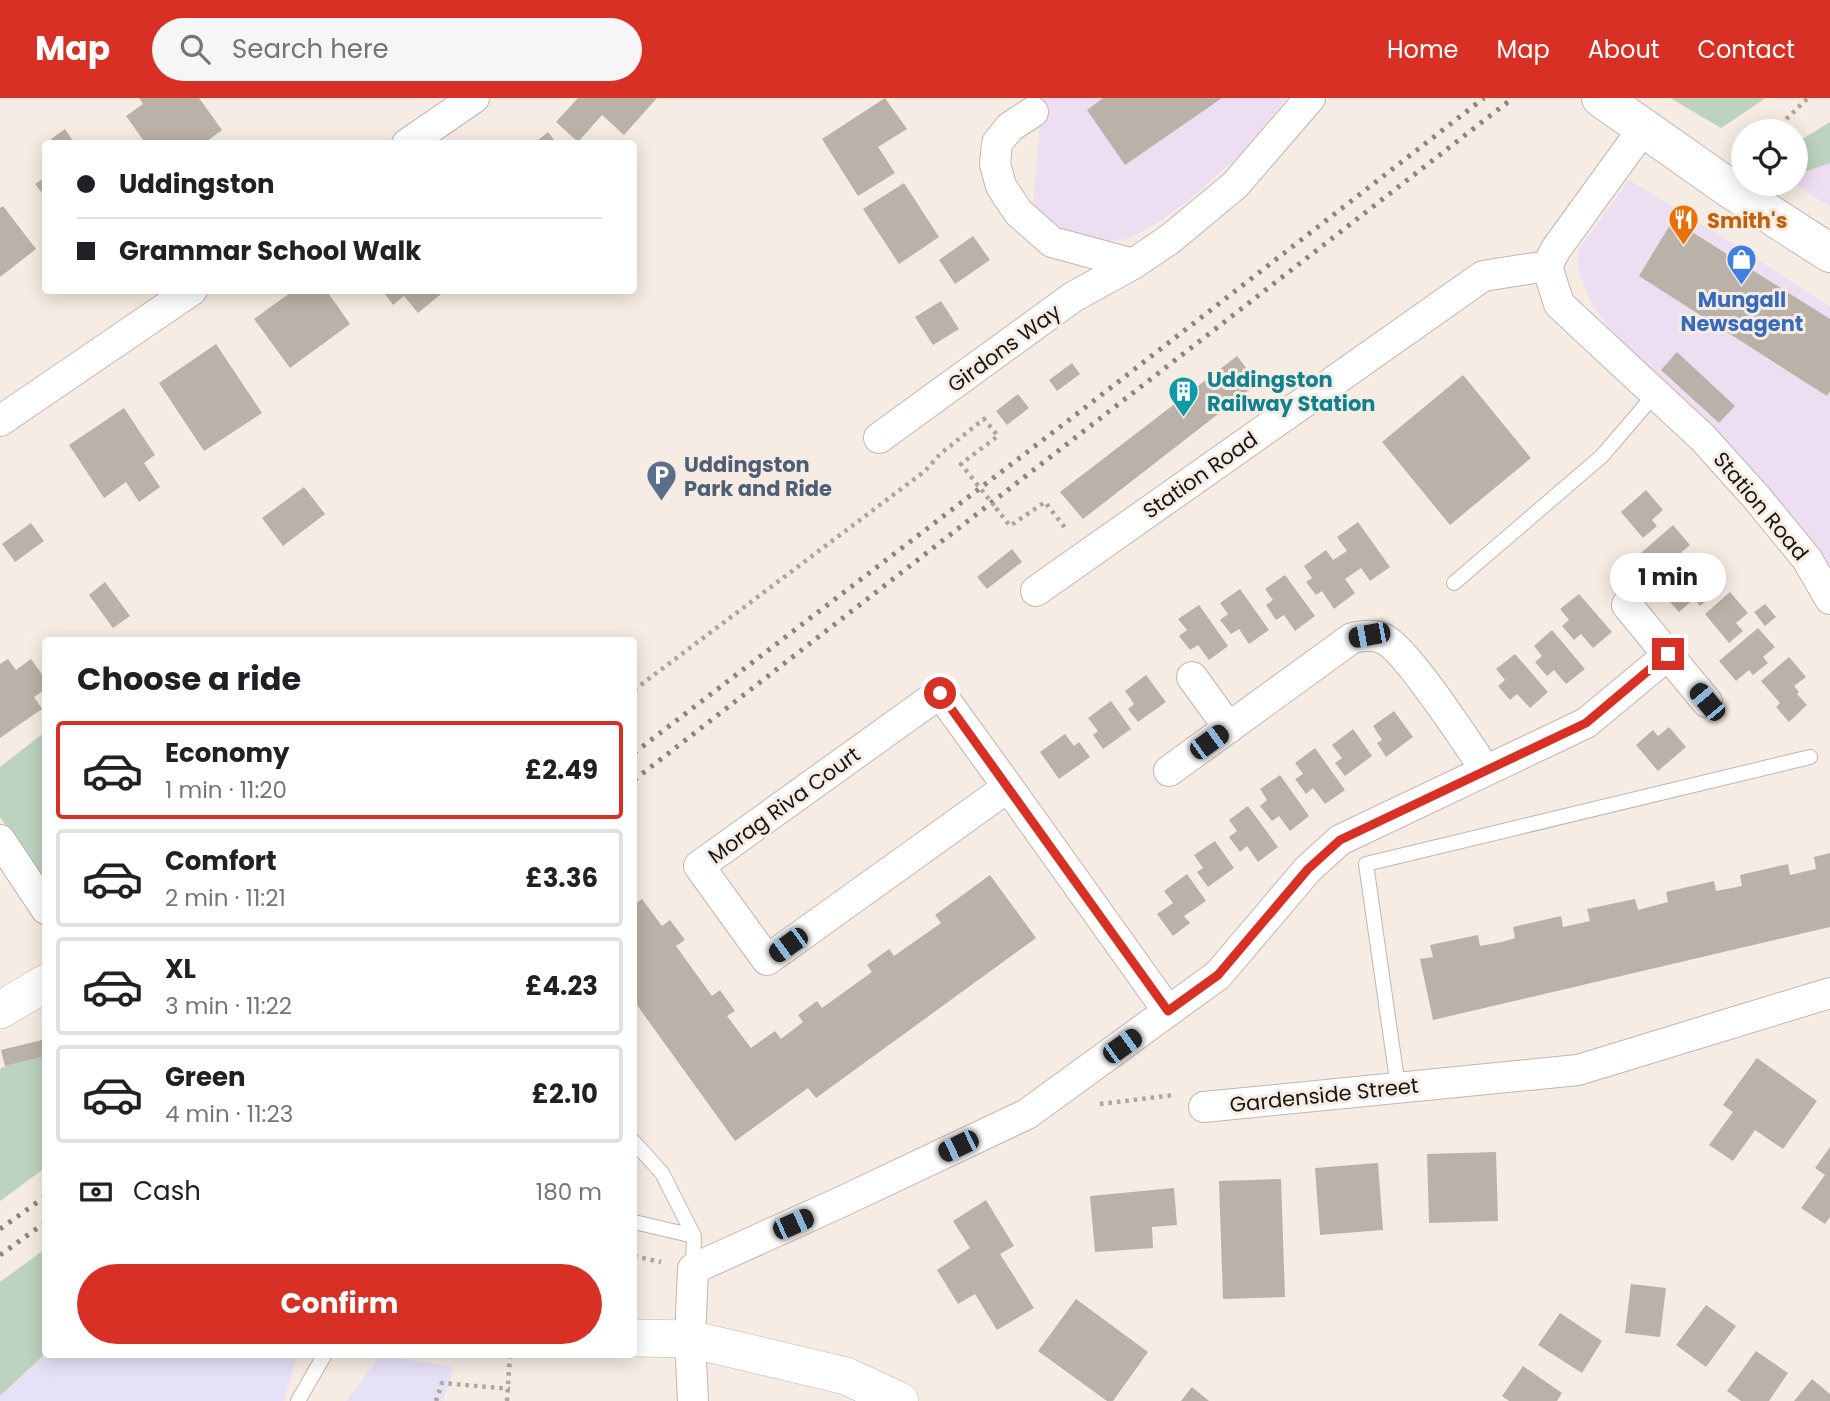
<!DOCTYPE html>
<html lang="en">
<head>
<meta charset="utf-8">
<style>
	:root { --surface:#fff; --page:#f6f6f6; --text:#202124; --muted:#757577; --line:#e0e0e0; --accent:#d93025 }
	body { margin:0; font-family:Poppins,sans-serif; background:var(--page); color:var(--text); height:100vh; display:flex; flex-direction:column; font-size:26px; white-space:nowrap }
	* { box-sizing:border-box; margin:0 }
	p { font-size:23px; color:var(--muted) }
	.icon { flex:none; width:38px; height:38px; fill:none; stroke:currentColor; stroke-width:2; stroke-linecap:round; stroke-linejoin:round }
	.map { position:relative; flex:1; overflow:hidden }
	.sheet { position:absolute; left:42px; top:539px; width:595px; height:721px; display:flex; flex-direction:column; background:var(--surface); border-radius:7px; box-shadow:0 4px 18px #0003 }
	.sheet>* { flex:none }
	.top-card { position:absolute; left:42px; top:42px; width:595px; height:154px; border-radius:7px; box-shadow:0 4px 18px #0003; display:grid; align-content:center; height:154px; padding:0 35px; background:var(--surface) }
	.buttons { position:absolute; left:1731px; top:21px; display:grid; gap:14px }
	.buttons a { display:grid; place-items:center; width:77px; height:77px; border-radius:50%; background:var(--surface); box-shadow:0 4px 18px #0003; font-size:35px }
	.end { position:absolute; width:32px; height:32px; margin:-16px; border:9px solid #d93025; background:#fff; box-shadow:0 0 0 4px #fff }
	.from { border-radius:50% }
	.bubble { position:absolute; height:49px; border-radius:24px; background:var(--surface); box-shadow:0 4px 18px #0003; font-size:23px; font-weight:700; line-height:49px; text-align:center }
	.car { position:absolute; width:21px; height:42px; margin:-21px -10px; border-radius:9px; box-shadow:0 0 5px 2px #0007; background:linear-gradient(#222 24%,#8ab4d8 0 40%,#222 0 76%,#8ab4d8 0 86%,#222 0) }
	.top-card b { display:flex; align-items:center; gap:24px; height:66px; font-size:26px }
	.top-card b+b { border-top:2px solid var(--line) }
	.top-card i { width:18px; height:18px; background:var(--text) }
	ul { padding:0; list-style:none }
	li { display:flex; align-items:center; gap:21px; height:98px; margin:0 14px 10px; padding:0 21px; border:4px solid var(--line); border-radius:7px }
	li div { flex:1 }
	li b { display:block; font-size:26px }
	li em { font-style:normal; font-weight:700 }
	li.selected { border-color:var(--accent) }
	li>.icon { width:63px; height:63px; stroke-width:1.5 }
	h2 { padding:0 35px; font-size:32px; line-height:84px }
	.pay { display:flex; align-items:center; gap:18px; height:77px; padding:0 35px; font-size:26px }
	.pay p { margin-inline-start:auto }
	.primary-button { display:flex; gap:14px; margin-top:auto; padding:14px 35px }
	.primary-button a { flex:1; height:80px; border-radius:42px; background:var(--accent); color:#fff; font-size:28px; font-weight:700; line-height:80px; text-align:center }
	header { display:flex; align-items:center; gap:42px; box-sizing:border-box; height:98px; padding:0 35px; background:var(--accent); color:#fff }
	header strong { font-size:33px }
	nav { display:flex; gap:38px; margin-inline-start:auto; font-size:24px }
	.search { width:490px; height:63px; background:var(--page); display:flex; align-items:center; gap:18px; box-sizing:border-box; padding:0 24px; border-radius:38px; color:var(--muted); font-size:26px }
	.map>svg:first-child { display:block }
	.commercial { fill:#eedef1 }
	.education { fill:#e6e1f7 }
	.green { fill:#bdd3bf }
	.building { fill:#bab2a8 }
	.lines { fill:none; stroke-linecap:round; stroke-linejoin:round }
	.service-casing { stroke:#c1b6ae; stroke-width:16 }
	.minor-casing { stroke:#c1b6ae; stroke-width:32 }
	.tertiary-casing { stroke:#c1b6ae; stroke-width:38 }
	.secondary-casing { stroke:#c1b6ae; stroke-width:40 }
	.path { stroke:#ada59e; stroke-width:4.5; stroke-dasharray:3.5 5; stroke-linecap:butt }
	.service { stroke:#fff; stroke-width:14 }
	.minor { stroke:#fff; stroke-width:30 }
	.tertiary { stroke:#fff; stroke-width:37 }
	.secondary { stroke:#fff; stroke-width:38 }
	.rail { stroke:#8c857f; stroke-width:5; stroke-dasharray:3.5 7; stroke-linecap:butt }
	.path-bridge { stroke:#ada59e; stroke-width:4.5; stroke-dasharray:3.5 5; stroke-linecap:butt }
	.route { stroke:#d93025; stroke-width:9 }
	.labels { text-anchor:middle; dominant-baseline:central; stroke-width:6; stroke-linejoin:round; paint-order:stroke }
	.food-label { font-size:21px; font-weight:bold; fill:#c56008; stroke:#f7ece3; text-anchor:start }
	.shop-label { font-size:21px; font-weight:bold; fill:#366cbe; stroke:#f7ece3 }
	.street-label { font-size:21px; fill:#191612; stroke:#f7ece3 }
	.culture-label { font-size:21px; font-weight:bold; fill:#0d838f; stroke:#f7ece3; text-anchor:start }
	.service-label { font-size:21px; font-weight:bold; fill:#4e5e75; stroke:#f7ece3; text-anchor:start }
</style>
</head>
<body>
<header>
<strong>Map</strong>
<div class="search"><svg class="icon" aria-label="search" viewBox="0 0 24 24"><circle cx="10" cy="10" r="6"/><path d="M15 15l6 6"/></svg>Search here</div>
<nav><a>Home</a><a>Map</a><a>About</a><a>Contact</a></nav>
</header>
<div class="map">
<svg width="1830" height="1303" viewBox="0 0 1830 1303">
	<rect width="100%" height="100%" fill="#f7ece3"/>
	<path class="commercial" d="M1030,0H1287L1240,57L1188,103L1160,123L1129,141L1092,145L1032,119L1040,26L1027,2Z
		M1830,46V109L1795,86L1796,66Z
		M1629,82L1734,146L1830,209V476L1607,227L1592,206L1578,171L1579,151Z"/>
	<path class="education" d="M46,1256L297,1257L284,1303H0V1298Z
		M381,1257L454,1269L443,1303H346Z"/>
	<path class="green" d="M1670,0H1766L1721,30Z
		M1830,24V65L1807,73L1796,68V45Z
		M45,634V787L0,719V669Z
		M45,958V1070L0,1103V971L5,968Z
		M45,1151V1256L0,1298V1184Z"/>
	<path class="building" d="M139,0H199L222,32L203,46H146L126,18L143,6Z
		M578,0H657L624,37L602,17L578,44L556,24Z
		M885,0L907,31L878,49L895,75L858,98L822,41Z
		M1103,0H1222L1125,67L1087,12Z
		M65,31L75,46H55L51,41Z
		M548,34L557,46H533Z
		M46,79V100L35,86Z
		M904,85L939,139L899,166L863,111Z
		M3,108L36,151L0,179V110Z
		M1673,122L1830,221V293L1827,298L1639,178Z
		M973,138L990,162L955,186L939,162Z
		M294,192H326L350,226L290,270L254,221Z
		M382,192H446L418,215L404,198L393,207Z
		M941,203L959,231L933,247L915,219Z
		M216,246L262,315L204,353L159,285Z
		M1677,254L1735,308L1719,325L1661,272Z
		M1237,258L1258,285L1083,421L1060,394Z
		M1072,265L1080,276L1057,293L1049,282Z
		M1463,277L1531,360L1450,427L1382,344Z
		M1018,296L1029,310L1007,327L996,313Z
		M124,310L155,357L144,365L160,389L139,404L126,384L104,400L69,347Z
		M304,389L325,416L283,448L262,420Z
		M1646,392L1663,412L1652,422L1657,428L1643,440L1621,414Z
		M1358,424L1390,469L1370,483L1361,470L1345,481L1355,495L1334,511L1322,493L1316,497L1306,484L1312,480L1304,468L1326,452L1333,462L1347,453L1337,439Z
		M31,425L44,443L15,464L2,446Z
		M1673,427L1690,447L1677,458L1683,466L1671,477L1665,470L1651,481L1634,461Z
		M1012,451L1022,464L987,491L977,479Z
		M1704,458L1721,478L1707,490L1713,497L1700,508L1694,501L1679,514L1662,495Z
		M1285,477L1315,518L1295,533L1284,517L1276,522L1266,507L1273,502L1265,491Z
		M105,484L130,518L113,530L89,497Z
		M1240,491L1269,532L1249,546L1239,531L1231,536L1220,522L1228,516L1220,505Z
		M1730,494L1748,515L1736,525L1743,533L1729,545L1705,516Z
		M1579,496L1612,534L1593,550L1581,536L1574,542L1562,528L1569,522L1560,511Z
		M1765,506L1776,519L1765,528L1754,514Z
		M1199,507L1228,548L1209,562L1198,547L1190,552L1179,538L1187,532L1178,521Z
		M1758,530L1775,549L1763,559L1768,565L1753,577L1749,572L1736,583L1719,563Z
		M1552,532L1585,571L1566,586L1554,572L1547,578L1535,564L1542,558L1534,548Z
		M1515,556L1548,594L1530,610L1517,596L1510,602L1498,588L1505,582L1496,571Z
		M1789,559L1806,579L1794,588L1799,594L1797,596L1807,607L1789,624L1776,609L1780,605L1761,583Z
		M8,561L16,572L31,561L46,582V591L34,599L42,611L0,640V566Z
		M1146,577L1166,604L1138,624L1128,611L1134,606L1125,593Z
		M1111,603L1131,631L1103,651L1093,637L1098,633L1088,620Z
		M1394,613L1413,639L1386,659L1377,645L1382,642L1373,628Z
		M1669,629L1686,649L1658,673L1636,647L1653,632L1658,638Z
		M1353,631L1372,658L1345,678L1335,665L1342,660L1332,647Z
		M1065,636L1074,648L1079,644L1090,659L1059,681L1040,654Z
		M1315,650L1345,692L1325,706L1313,690L1306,696L1295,681L1303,676L1295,665Z
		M1280,677L1309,718L1290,733L1279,718L1272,723L1260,708L1267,702L1260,691Z
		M1248,708L1278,749L1258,764L1247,748L1240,754L1229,739L1237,733L1229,722Z
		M1215,743L1234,770L1208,789L1197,774L1203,770L1194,757Z
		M1830,755V829L1433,922L1420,861L1433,859L1430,847L1478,837L1480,848L1502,844L1515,840L1513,829L1561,818L1563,829L1590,823L1587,811L1635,801L1638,812L1668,804L1666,794L1714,783L1716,793L1742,788L1740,777L1788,766L1790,777L1816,771L1814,759Z
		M1187,776L1206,803L1184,818L1190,825L1173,838L1157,816L1173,805L1164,793Z
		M990,777L1036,840L816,1000L808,990L735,1043L634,903V807L642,801L662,828L670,822L685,842L676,848L712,898L720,892L735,913L727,918L751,950L775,933L781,941L803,924L798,917L817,903L822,910L872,874L867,867L889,851L894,858L941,825L935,817Z
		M46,941V958L5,968L1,952Z
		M1757,960L1817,1003L1783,1051L1755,1032L1733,1063L1709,1047L1733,1014L1723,1007Z
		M1830,1049V1119L1825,1126L1801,1110L1825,1077L1815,1070Z
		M1496,1054L1498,1123L1429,1125L1427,1056Z
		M1378,1065L1383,1132L1320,1137L1315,1070Z
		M1281,1081L1285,1199L1223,1201L1219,1083Z
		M1174,1090L1177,1127L1152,1129L1153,1150L1095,1154L1090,1098Z
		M986,1102L1014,1148L1000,1156L1034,1210L997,1232L975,1196L958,1206L937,1172L970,1150L953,1123Z
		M1631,1186L1666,1190L1660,1239L1625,1235Z
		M1076,1201L1148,1254L1113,1303H1107L1038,1253Z
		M1706,1207L1736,1228L1706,1269L1676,1247Z
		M1560,1215L1602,1243L1582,1275L1538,1247Z
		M1756,1253L1788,1275L1769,1303H1741L1727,1293Z
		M1523,1268L1562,1295L1557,1303H1509L1502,1298Z
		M1812,1281L1830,1296V1303H1794Z
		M1192,1289L1209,1303H1181Z"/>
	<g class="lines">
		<defs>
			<path id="service" d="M1454,485L1602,358L1655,296
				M1398,989L1366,766L1810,659
				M634,1044L662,1075L694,1138L693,1171
				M634,1124L694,1138
				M298,1303L325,1256"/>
			<path id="minor" d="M1033,14L1010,29L997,45L995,66L1001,88L1018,114L1052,144L1133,166
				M1643,31L1556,151L1547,168L1559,206L1703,340L1757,400L1807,461L1830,501
				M407,46L474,0
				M0,323L192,192
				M879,340L1073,199L1133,166L1170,141L1235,87L1310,0
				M1036,493L1483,178L1547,168
				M1668,557L1707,604
				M1192,579L1229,630
				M1169,673L1352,540C1364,538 1372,536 1384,541C1407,552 1467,645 1485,671
				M1008,689L940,595L699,768L767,862L1008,689L1168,913
				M0,742L46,811
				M1204,1009L1578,972L1830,895
				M693,1303L690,1241L693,1171L843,1103L1027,1016L1218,877L1308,771L1340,742L1586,625L1668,557L1627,507"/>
			<path id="tertiary" d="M0,912L46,885
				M634,1240L690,1241L846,1278L900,1303"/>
			<path id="secondary" d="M1601,0L1729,90L1830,155"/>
		</defs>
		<use href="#service" class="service-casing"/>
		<use href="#minor" class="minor-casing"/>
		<use href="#tertiary" class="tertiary-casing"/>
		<use href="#secondary" class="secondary-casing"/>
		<path class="path" d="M1774,33L1808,0
			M996,410L1010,428L1045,404L1066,431
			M634,592L925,373L940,356L984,321L998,338L961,366L976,385
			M1100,1006L1174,997
			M634,1158L661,1164
			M436,1303L442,1285L510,1291
			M507,1303L510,1256"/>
		<use href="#service" class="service"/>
		<use href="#minor" class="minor"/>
		<use href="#tertiary" class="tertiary"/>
		<use href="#secondary" class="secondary"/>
		<path class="rail" d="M634,655L1069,322L1484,0
			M634,682L1513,0
			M0,1131L46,1098
			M0,1157L46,1124"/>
		<path class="path-bridge" d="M976,385L996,410"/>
	</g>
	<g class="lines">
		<path class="route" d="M940,595L1168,913L1218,877L1308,771L1340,742L1586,625L1668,556"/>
	</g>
	<defs>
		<symbol id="restaurant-pin" viewBox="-11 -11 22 30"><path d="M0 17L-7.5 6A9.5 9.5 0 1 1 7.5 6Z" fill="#e8710a" stroke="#f7ece3"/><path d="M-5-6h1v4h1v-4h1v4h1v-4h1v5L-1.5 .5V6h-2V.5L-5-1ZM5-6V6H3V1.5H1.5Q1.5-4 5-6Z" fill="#fff"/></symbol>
		<symbol id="shop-pin" viewBox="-11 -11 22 30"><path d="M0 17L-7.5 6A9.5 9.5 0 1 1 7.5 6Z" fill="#3f7fe0" stroke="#f7ece3"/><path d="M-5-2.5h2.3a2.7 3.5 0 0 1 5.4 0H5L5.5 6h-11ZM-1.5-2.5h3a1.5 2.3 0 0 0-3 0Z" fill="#fff"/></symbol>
		<symbol id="building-pin" viewBox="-11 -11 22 30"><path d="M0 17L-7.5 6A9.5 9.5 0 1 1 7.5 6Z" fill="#0f9aa8" stroke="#f7ece3"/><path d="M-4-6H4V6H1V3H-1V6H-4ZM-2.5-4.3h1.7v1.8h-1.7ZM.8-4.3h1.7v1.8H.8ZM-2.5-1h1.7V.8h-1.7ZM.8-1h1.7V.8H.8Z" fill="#fff"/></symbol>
		<symbol id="parking-pin" viewBox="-11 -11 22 30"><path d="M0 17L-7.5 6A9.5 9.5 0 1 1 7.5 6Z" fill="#5c6f8a" stroke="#f7ece3"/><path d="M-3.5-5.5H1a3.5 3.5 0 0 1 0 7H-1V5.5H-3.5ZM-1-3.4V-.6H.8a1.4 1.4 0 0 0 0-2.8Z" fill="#fff"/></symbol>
	</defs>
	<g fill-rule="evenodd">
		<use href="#restaurant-pin" x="1666" y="104" width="35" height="47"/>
		<use href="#shop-pin" x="1724" y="144" width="35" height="47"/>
		<use href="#building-pin" x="1166" y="276" width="35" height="47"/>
		<use href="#parking-pin" x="644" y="360" width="35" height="47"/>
	</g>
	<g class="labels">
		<g class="food-label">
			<text x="1707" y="122">Smith's</text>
		</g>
		<g class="shop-label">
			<text x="1742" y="201">Mungall<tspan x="1742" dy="24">Newsagent</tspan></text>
		</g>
		<g class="street-label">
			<text transform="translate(1004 250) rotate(-36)">Girdons Way</text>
			<text transform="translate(1200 377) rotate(-35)">Station Road</text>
			<text transform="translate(1761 408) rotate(50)">Station Road</text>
			<text transform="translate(784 707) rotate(-36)">Morag Riva Court</text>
			<text transform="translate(1324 997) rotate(-6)">Gardenside Street</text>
		</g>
		<g class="culture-label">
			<text x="1207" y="281">Uddingston<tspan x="1207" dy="24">Railway Station</tspan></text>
		</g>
		<g class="service-label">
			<text x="684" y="366">Uddingston<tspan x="684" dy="24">Park and Ride</tspan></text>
		</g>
	</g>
</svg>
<div class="buttons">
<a><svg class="icon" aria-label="locate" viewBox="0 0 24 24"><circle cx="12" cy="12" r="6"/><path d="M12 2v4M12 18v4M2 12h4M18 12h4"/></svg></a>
</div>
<i class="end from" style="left:940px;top:595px"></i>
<i class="end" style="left:1668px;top:556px"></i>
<div class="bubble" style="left:1610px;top:455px;width:116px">1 min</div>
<i class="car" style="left:1369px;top:537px;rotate:259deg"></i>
<i class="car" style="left:1707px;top:604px;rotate:320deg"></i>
<i class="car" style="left:1209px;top:644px;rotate:54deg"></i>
<i class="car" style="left:788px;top:847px;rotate:234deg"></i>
<i class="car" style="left:1122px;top:948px;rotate:54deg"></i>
<i class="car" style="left:958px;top:1048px;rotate:244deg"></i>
<i class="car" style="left:793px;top:1126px;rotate:66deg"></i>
<div class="top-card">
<b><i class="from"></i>Uddingston</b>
<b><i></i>Grammar School Walk</b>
</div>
<section class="sheet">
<h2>Choose a ride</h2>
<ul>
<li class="selected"><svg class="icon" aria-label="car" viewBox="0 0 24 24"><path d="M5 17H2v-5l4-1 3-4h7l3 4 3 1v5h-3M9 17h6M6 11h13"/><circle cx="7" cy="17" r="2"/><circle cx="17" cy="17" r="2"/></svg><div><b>Economy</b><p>1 min · 11:20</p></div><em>£2.49</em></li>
<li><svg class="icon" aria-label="car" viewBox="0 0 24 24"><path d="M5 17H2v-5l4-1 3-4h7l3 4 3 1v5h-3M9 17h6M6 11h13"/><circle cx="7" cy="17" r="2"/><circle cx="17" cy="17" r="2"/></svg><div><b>Comfort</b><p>2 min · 11:21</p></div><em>£3.36</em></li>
<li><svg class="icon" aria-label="car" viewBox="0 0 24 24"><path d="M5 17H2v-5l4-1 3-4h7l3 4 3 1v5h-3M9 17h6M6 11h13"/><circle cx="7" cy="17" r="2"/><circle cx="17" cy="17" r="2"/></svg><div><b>XL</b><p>3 min · 11:22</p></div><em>£4.23</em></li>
<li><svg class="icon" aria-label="car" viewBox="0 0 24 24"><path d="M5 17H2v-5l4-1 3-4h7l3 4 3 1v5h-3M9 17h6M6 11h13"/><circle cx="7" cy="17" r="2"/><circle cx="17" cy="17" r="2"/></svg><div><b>Green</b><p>4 min · 11:23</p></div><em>£2.10</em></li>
</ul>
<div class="pay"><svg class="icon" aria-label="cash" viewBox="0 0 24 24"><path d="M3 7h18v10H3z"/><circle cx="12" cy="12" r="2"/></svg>Cash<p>180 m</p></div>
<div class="primary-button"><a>Confirm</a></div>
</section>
</div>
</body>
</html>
